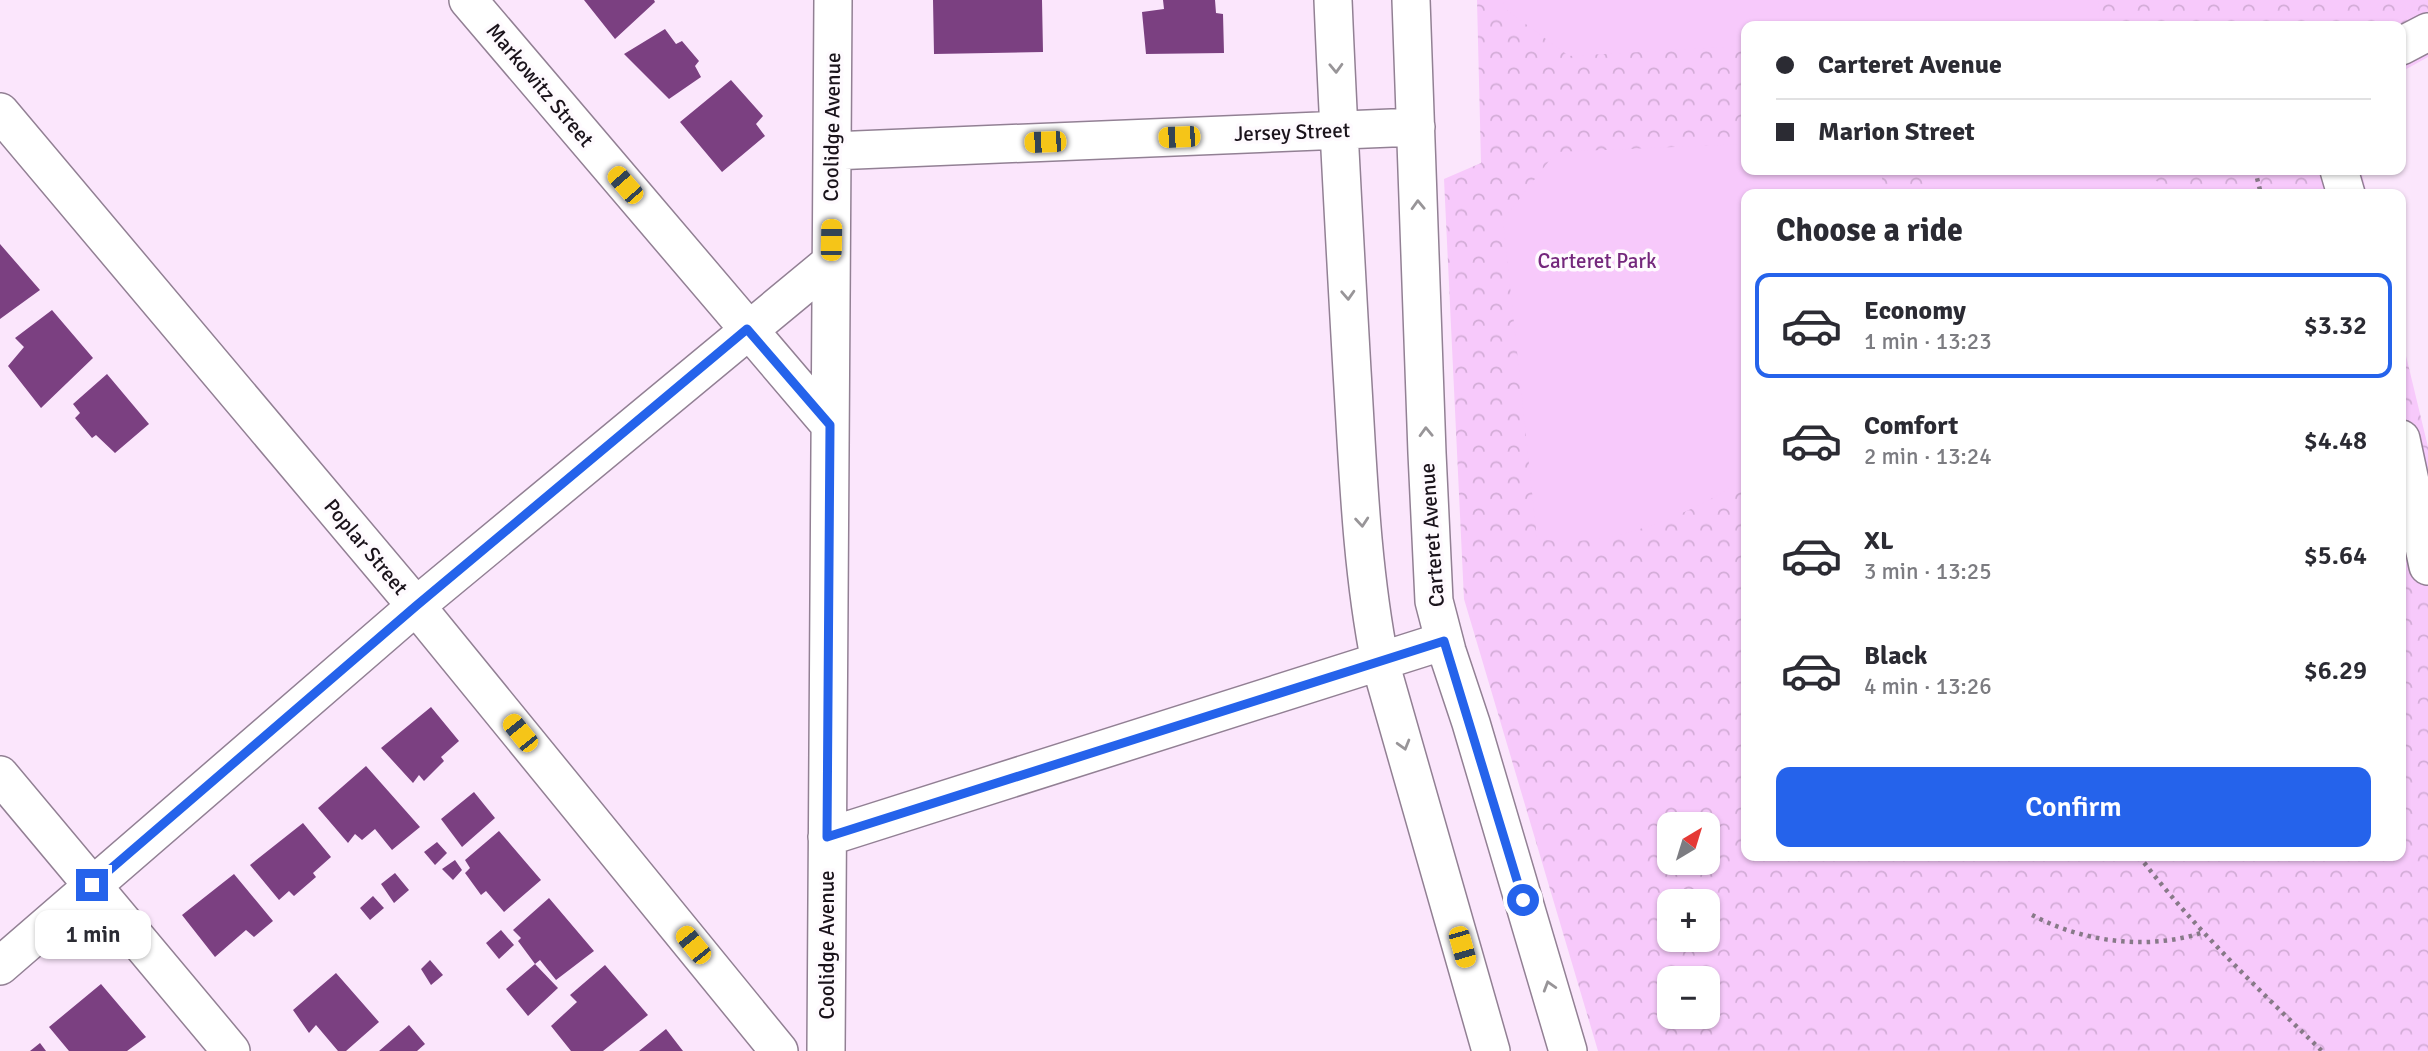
<!DOCTYPE html>
<html lang="en">
<head>
<meta charset="utf-8">
<style>
	:root { --surface:#fff; --page:#f7f7f7; --text:#2b2b33; --muted:#7c7c81; --line:#e1e1e2; --accent:#2563eb }
	body { margin:0; font-family:Signika,sans-serif; background:var(--page); color:var(--text); height:100vh; display:flex; flex-direction:column; font-size:26px; white-space:nowrap }
	* { box-sizing:border-box; margin:0 }
	p { font-size:23px; color:var(--muted) }
	.icon { flex:none; width:38px; height:38px; fill:none; stroke:currentColor; stroke-width:2; stroke-linecap:round; stroke-linejoin:round }
	.map { position:relative; flex:1; overflow:hidden }
	.details { position:absolute; left:1741px; top:189px; width:665px; height:672px; display:flex; flex-direction:column; background:var(--surface); border-radius:14px; box-shadow:0 2px 5px #0004 }
	.details>* { flex:none }
	.banner { position:absolute; left:1741px; top:21px; width:665px; height:154px; border-radius:14px; box-shadow:0 2px 5px #0004; display:grid; align-content:center; height:154px; padding:0 35px; background:var(--surface) }
	.needle { width:46px; rotate:38deg }
	.tools { position:absolute; left:1657px; top:812px; display:grid; gap:14px }
	.tools a { display:grid; place-items:center; width:63px; height:63px; border-radius:14px; background:var(--surface); box-shadow:0 2px 5px #0004; font-size:35px }
	.end { position:absolute; width:32px; height:32px; margin:-16px; border:9px solid #2563eb; background:#fff; box-shadow:0 0 0 4px #fff }
	.from { border-radius:50% }
	.bubble { position:absolute; height:49px; border-radius:14px; background:var(--surface); box-shadow:0 2px 5px #0004; font-size:23px; font-weight:600; line-height:49px; text-align:center }
	.car { position:absolute; width:21px; height:42px; margin:-21px -10px; border-radius:9px; box-shadow:0 0 5px 2px #0007; background:linear-gradient(#f5c518 24%,#345 0 40%,#f5c518 0 76%,#345 0 86%,#f5c518 0) }
	.banner b { display:flex; align-items:center; gap:24px; height:66px; font-size:26px }
	.banner b+b { border-top:2px solid var(--line) }
	.banner i { width:18px; height:18px; background:var(--text) }
	ul { padding:0; list-style:none }
	li { display:flex; align-items:center; gap:21px; height:105px; margin:0 14px 10px; padding:0 21px; border:4px solid transparent; border-radius:14px }
	li div { flex:1 }
	li b { display:block; font-size:26px }
	li em { font-style:normal; font-weight:600 }
	li.active { border-color:var(--accent) }
	li>.icon { width:63px; height:63px; stroke-width:1.5 }
	h2 { padding:0 35px; font-size:32px; line-height:84px }
	.action { display:flex; gap:14px; margin-top:auto; padding:14px 35px }
	.action a { flex:1; height:80px; border-radius:14px; background:var(--accent); color:#fff; font-size:28px; font-weight:600; line-height:80px; text-align:center }
	.map>svg:first-child { display:block }
	.park { fill:url(#park-crowns); fill-rule:evenodd }
	.garden { fill:#f7c9fb }
	.building { fill:#7b4081 }
	.lines { fill:none; stroke-linecap:round; stroke-linejoin:round }
	.minor-casing { stroke:#928094; stroke-width:40 }
	.path { stroke:#877988; stroke-width:4.5; stroke-dasharray:3.5 5; stroke-linecap:butt }
	.minor { stroke:#fff; stroke-width:37 }
	.oneway { stroke:#989598 }
	.route { stroke:#2563eb; stroke-width:9 }
	.labels { text-anchor:middle; dominant-baseline:central; stroke-width:7; stroke-linejoin:round; paint-order:stroke }
	.street-label { font-size:21px; fill:#1a131b; stroke:#fefafe }
	.park-label { font-size:21px; fill:#74277c; stroke:#fefafe }
</style>
</head>
<body>
<div class="map">
<svg width="2428" height="1051" viewBox="0 0 2428 1051">
	<defs>
		<pattern id="park-crowns" width="20" height="18" patternUnits="userSpaceOnUse" patternTransform="scale(1.75)"><rect width="20" height="18" fill="#f7c9fb"/><path d="M2 6a3 3 0 1 1 6 0M12 15a3 3 0 1 1 6 0" fill="none" stroke="#d3acd7"/></pattern>
	</defs>
	<rect width="100%" height="100%" fill="#fbe6fc"/>
	<path class="park" d="M1477,0H2428V57L2401,72V26H1746V170H2361L2367,194H1746V856H2401V335L2428,447V1051H1598L1464,599L1444,179L1481,163ZM1670,824H1708V863H1670ZM1670,901H1708V940H1670ZM1670,978H1708V1017H1670Z"/>
	<path class="garden" d="M1503,0H2098L2101,25L1746,26V46L1569,56L1504,8Z
		M1746,144V170H1881L1884,194H1746V478C1700,509 1632,539 1575,541C1562,542 1549,540 1537,539L1503,220L1556,152Z
		M1938,170H2126L2192,194H1933Z"/>
	<path class="building" d="M584,0H654L655,2L615,39Z
		M933,0H1042L1043,52L934,54Z
		M1163,0H1215L1216,13L1223,14L1224,53L1146,54L1142,12L1164,9Z
		M665,29L676,44L682,41L699,61L695,66L701,77L669,99L624,54Z
		M731,80L763,116L756,124L765,136L722,172L680,122Z
		M0,244L40,290L0,319Z
		M52,310L93,358L41,408L8,366L24,347L15,338Z
		M107,374L149,424L115,453L96,435L92,438L75,418L80,413L73,404Z
		M431,707L459,741L441,757L444,761L424,781L419,775L413,783L381,748Z
		M366,766L420,827L392,850L375,829L362,840L355,834L348,843L318,808Z
		M474,792L495,818L462,847L441,819Z
		M303,823L331,857L313,873L316,877L294,896L289,891L279,900L250,865Z
		M499,831L541,880L504,912L486,891L481,895L465,873L470,868L465,860Z
		M437,842L447,853L435,865L424,852Z
		M455,860L462,870L453,880L442,869Z
		M395,873L409,890L394,903L381,884Z
		M234,874L273,921L254,937L246,930L215,957L182,915Z
		M373,896L384,908L370,920L360,908Z
		M549,898L594,951L556,980L540,960L535,964L518,941L521,938L513,930Z
		M501,930L514,945L499,959L486,943Z
		M430,960L443,975L431,985L421,969Z
		M535,964L558,988L528,1016L506,989Z
		M605,965L648,1015L603,1051H571L551,1026L577,1002L570,995Z
		M336,973L379,1022L346,1051H338L316,1025L309,1033L293,1010Z
		M101,984L146,1037L127,1051H69L49,1027Z
		M409,1025L425,1044L417,1051H379Z
		M666,1029L683,1051H639Z
		M40,1043L46,1051H30Z"/>
	<g class="lines">
		<defs>
			<path id="minor" d="M468,0L830,425
				M1333,0C1338,124 1345,247 1352,371C1358,468 1361,566 1380,662L1491,1051
				M1411,0L1427,453L1434,601L1447,651L1471,723L1568,1051
				M2401,46L2428,32
				M0,112L416,606L779,1051
				M832,151L1416,127
				M2339,170L2346,194
				M2401,439L2428,566
				M0,775L231,1051
				M827,837L1444,641
				M0,966L416,606L830,263
				M826,1051L833,0"/>
		</defs>
		<use href="#minor" class="minor-casing"/>
		<path class="path" d="M2255,170L2261,194
			M2139,856C2193,927 2258,989 2322,1051
			M2032,915C2083,942 2148,951 2204,932"/>
		<use href="#minor" class="minor"/>
	</g>
	<defs><path id="oneway-chevron" d="M-2-3.5L2.5 0L-2 3.5" fill="none" stroke-width="1.6" stroke-linecap="round" stroke-linejoin="round" transform="scale(1.75)"/></defs>
	<g class="oneway">
		<use href="#oneway-chevron" transform="translate(1336 68) rotate(88)"/>
		<use href="#oneway-chevron" transform="translate(1418 205) rotate(-92)"/>
		<use href="#oneway-chevron" transform="translate(1348 295) rotate(87)"/>
		<use href="#oneway-chevron" transform="translate(1426 432) rotate(-92)"/>
		<use href="#oneway-chevron" transform="translate(1362 522) rotate(85)"/>
		<use href="#oneway-chevron" transform="translate(1404 745) rotate(74)"/>
		<use href="#oneway-chevron" transform="translate(1549 986) rotate(-107)"/>
	</g>
	<g class="lines">
		<path class="route" d="M92,885L416,606L747,329L830,425L827,837L1444,641L1523,900"/>
	</g>
	<g class="labels">
		<g class="street-label">
			<text transform="translate(540 85) rotate(50)">Markowitz Street</text>
			<text transform="translate(832 127) rotate(-89)">Coolidge Avenue</text>
			<text transform="translate(1292 132) rotate(-2)">Jersey Street</text>
			<text transform="translate(1432 535) rotate(-94)">Carteret Avenue</text>
			<text transform="translate(366 547) rotate(50)">Poplar Street</text>
			<text transform="translate(827 945) rotate(-90)">Coolidge Avenue</text>
		</g>
		<g class="park-label">
			<text x="1597" y="261">Carteret Park</text>
		</g>
	</g>
</svg>
<div class="tools">
<a><svg class="needle" viewBox="-14 -14 28 28"><path d="M0-13l5 13h-10z" fill="#e53935"/><path d="M0 13l5-13h-10z" fill="#7c7c81"/></svg></a>
<a>+</a>
<a>−</a>
</div>
<i class="end from" style="left:1523px;top:900px"></i>
<i class="end" style="left:92px;top:885px"></i>
<div class="bubble" style="left:35px;top:910px;width:116px">1 min</div>
<i class="car" style="left:1179px;top:137px;rotate:268deg"></i>
<i class="car" style="left:1045px;top:142px;rotate:268deg"></i>
<i class="car" style="left:625px;top:185px;rotate:319deg"></i>
<i class="car" style="left:831px;top:240px;rotate:1deg"></i>
<i class="car" style="left:520px;top:733px;rotate:321deg"></i>
<i class="car" style="left:693px;top:945px;rotate:321deg"></i>
<i class="car" style="left:1462px;top:947px;rotate:164deg"></i>
<div class="banner">
<b><i class="from"></i>Carteret Avenue</b>
<b><i></i>Marion Street</b>
</div>
<section class="details">
<h2>Choose a ride</h2>
<ul>
<li class="active"><svg class="icon" aria-label="car" viewBox="0 0 24 24"><path d="M5 17H2v-5l4-1 3-4h7l3 4 3 1v5h-3M9 17h6M6 11h13"/><circle cx="7" cy="17" r="2"/><circle cx="17" cy="17" r="2"/></svg><div><b>Economy</b><p>1 min · 13:23</p></div><em>$3.32</em></li>
<li><svg class="icon" aria-label="car" viewBox="0 0 24 24"><path d="M5 17H2v-5l4-1 3-4h7l3 4 3 1v5h-3M9 17h6M6 11h13"/><circle cx="7" cy="17" r="2"/><circle cx="17" cy="17" r="2"/></svg><div><b>Comfort</b><p>2 min · 13:24</p></div><em>$4.48</em></li>
<li><svg class="icon" aria-label="car" viewBox="0 0 24 24"><path d="M5 17H2v-5l4-1 3-4h7l3 4 3 1v5h-3M9 17h6M6 11h13"/><circle cx="7" cy="17" r="2"/><circle cx="17" cy="17" r="2"/></svg><div><b>XL</b><p>3 min · 13:25</p></div><em>$5.64</em></li>
<li><svg class="icon" aria-label="car" viewBox="0 0 24 24"><path d="M5 17H2v-5l4-1 3-4h7l3 4 3 1v5h-3M9 17h6M6 11h13"/><circle cx="7" cy="17" r="2"/><circle cx="17" cy="17" r="2"/></svg><div><b>Black</b><p>4 min · 13:26</p></div><em>$6.29</em></li>
</ul>
<div class="action"><a>Confirm</a></div>
</section>
</div>
</body>
</html>
